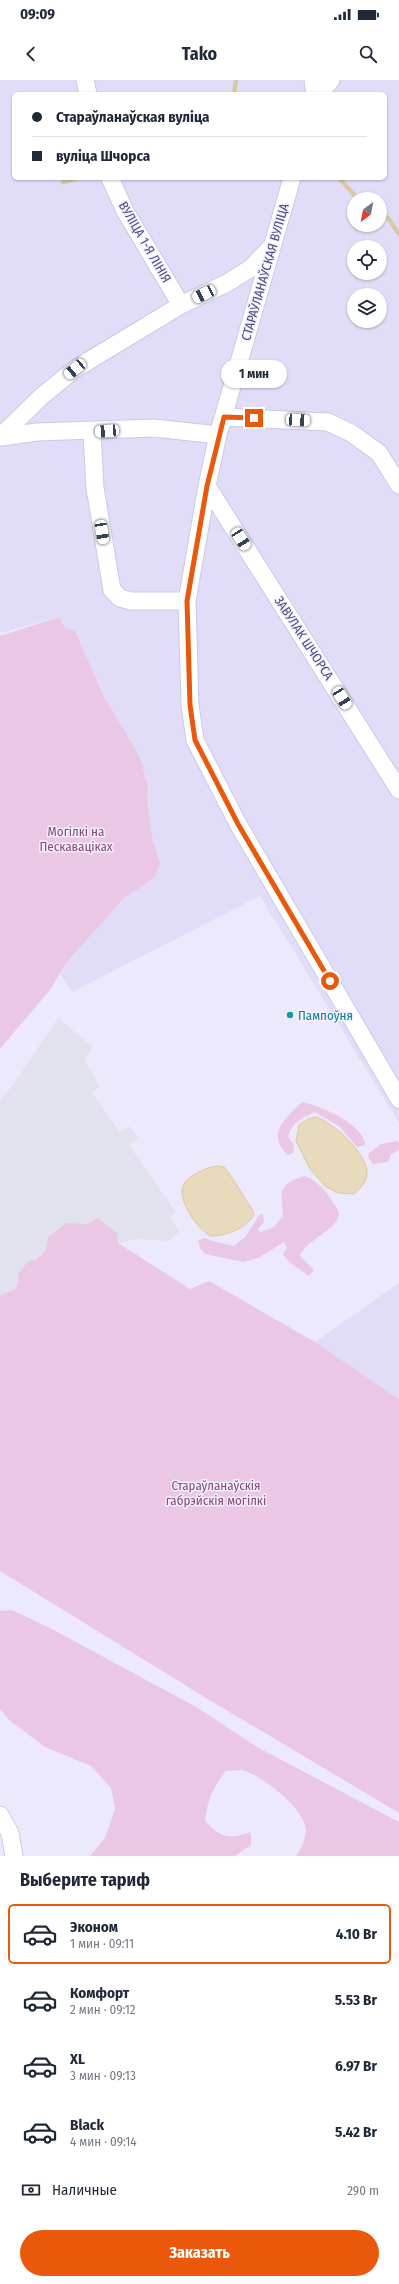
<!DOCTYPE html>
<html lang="ru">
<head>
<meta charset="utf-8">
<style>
	:root { --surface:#fff; --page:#f6f6f7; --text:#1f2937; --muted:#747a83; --line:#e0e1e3; --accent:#ea580c }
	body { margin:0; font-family:"Fira Sans Condensed",sans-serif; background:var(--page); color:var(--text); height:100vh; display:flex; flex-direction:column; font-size:15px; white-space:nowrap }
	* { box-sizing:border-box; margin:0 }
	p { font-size:13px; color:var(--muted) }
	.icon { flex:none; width:22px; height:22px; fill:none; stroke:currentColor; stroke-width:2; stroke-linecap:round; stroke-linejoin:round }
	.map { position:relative; height:1776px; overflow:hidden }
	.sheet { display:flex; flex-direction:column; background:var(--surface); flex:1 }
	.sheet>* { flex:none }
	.top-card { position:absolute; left:12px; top:12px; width:375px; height:88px; border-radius:6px; box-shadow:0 1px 3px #0004; display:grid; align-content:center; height:88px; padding:0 20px; background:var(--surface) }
	.needle { width:26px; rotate:212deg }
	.tools { position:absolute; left:347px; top:112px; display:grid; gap:8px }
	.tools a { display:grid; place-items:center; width:40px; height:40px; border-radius:50%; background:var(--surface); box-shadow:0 1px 3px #0004; font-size:20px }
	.end { position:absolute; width:18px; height:18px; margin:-9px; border:5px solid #ea580c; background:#fff; box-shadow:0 0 0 2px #fff }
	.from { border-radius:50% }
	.bubble { position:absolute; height:28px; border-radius:14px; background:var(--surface); box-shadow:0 1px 3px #0004; font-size:13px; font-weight:700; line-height:28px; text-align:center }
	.car { position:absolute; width:12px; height:24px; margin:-12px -6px; border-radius:5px; box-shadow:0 0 3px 1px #0007; background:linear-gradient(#fff 24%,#345 0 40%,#fff 0 76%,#345 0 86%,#fff 0) }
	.top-card b { display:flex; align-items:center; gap:14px; height:38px; font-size:15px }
	.top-card b+b { border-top:1px solid var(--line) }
	.top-card i { width:10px; height:10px; background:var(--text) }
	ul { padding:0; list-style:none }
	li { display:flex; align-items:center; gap:12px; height:60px; margin:0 8px 6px; padding:0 12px; border:2px solid transparent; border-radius:6px }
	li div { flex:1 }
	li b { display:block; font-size:15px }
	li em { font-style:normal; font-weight:700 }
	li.current { border-color:var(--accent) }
	li>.icon { width:36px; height:36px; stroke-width:1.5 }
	h2 { padding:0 20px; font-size:18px; line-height:48px }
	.pay { display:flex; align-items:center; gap:10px; height:44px; padding:0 20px; font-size:15px }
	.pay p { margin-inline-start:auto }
	.button { display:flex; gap:8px; margin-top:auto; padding:8px 20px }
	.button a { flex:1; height:46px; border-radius:24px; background:var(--accent); color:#fff; font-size:16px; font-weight:700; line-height:46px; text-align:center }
	.status { display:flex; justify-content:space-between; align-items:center; height:28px; padding:0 20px; background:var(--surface); direction:ltr }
	.status svg { height:11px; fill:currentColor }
	header { display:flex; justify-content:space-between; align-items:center; height:52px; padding:0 20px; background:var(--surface); font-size:18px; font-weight:700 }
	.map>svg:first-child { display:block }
	.residential { fill:#e1ddf9; fill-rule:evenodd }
	.industrial { fill:#e2e2ee }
	.green { fill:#ebc7e6 }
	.water { fill:#e7dabd; stroke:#d9c9a3 }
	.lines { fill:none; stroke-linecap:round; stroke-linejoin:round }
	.stream { stroke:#d9c9a3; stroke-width:4.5 }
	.minor-casing { stroke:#cac9e7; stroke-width:19 }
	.minor { stroke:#fff; stroke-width:17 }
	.route { stroke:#ea580c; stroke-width:5 }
	.culture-dot { fill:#0f9aa8; stroke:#f2f0ff; stroke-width:1.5 }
	.labels { text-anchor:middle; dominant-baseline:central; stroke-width:3; stroke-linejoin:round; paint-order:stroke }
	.street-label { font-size:13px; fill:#4c5078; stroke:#f2f0ff }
	.park-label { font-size:13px; fill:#8a4979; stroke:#f2f0ff }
	.culture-label { font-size:13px; fill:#0d838f; stroke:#f2f0ff; text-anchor:start }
</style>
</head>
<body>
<div class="status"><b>09:09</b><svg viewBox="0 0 49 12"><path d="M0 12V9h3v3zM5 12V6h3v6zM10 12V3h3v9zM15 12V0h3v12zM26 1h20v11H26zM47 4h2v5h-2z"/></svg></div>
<header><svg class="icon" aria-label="back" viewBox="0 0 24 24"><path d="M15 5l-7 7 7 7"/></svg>Tako<svg class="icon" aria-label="search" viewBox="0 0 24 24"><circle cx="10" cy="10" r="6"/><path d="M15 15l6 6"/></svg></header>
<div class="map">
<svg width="399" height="1776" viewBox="0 0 399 1776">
	<rect width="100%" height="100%" fill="#ece9fd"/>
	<path class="residential" d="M0,0H399V1043L260,816L72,912L58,891L135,806L59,537L0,553ZM14,14H385V98H14ZM354,119H380V145H354ZM354,167H380V193H354ZM354,215H380V241H354Z
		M399,1203V1319L315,1262Z"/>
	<path class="industrial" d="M58,938L93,967L84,979L99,1006L92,1013L120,1052L129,1046L138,1058L129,1065L176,1132L170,1136L179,1152L168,1161L139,1159L118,1163L88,1144L66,1143L48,1157L46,1170L37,1179L27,1182L18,1193V1203L11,1213L0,1216V1021L15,1002Z"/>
	<path class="green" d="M59,537L65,548L75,551L104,617L140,677L148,707L147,719L152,757L160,783L154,798L124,818L66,883L50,910L0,969V556Z
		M302,1022C320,1025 365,1045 365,1065L357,1067L340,1047L315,1032C302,1037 293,1042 288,1056L294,1065L293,1073L288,1075C265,1054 286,1038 302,1022Z
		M397,1061L399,1063V1070L391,1074L388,1082L373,1084L368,1077L369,1073L381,1064Z
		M305,1096C315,1100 325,1109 330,1118C333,1123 338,1129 339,1134C339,1149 305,1160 300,1176L314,1190L309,1196L290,1183L283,1174L287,1168L284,1162L258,1178L243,1182L205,1174L200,1168L198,1160L205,1158L212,1161L234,1166L245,1157L260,1134L263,1135L264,1142L258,1149L261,1152L274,1147L283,1136C281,1110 278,1104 305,1096Z
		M98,1138L117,1153L118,1163L190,1209L209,1201L315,1262L399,1319V1733L206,1618L0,1491V1216C11,1209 19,1215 18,1194L27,1182L37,1179L46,1170L48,1157L66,1143L88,1144Z
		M12,1530L50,1548L198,1628L257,1667L399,1742V1776H296C301,1771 306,1757 306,1750C305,1729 261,1694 241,1690C237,1690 231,1691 226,1691C212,1709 208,1719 205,1741C222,1759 228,1759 251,1752V1765L235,1776H90L105,1758L115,1729L111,1708L91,1686L45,1667L9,1640L0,1629V1531Z"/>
	<path class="water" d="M316,1037C333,1042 369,1075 367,1094C366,1103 360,1109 354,1114L338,1113L325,1106L310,1089L296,1061L299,1045L308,1039Z
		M217,1086L224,1087L229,1093L253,1131L254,1135C247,1148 224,1157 210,1156C198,1149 178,1122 183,1106C187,1096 207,1087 217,1086Z"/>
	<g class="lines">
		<path class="stream" d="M234,14L236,0
			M339,98L358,119
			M63,102L78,98
			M380,134L388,138L399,154"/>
		<defs>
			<path id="minor" d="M85,0L88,14
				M313,0L315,14
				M319,14L331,0
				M110,98L125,131L181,225
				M292,98L218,355L207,406L187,521L190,625L195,660L238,744L399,1019
				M224,337L328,342L351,353L379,373L399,405
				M92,352L95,408L112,510L120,518L131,521H187
				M0,357L42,316L75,289L181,225L227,203L251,188L271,167
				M2,357L37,352L154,348L218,355
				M207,406L399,710
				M0,1735L10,1753L14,1776"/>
		</defs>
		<use href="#minor" class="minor-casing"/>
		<use href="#minor" class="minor"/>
	</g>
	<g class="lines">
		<path class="route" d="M254,338L224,337L207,406L187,521L190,625L195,660L238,744L330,901"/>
	</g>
	<circle class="culture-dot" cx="290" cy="935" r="4"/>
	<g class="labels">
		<g class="street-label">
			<text transform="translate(145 162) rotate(60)">ВУЛІЦА 1-Я ЛІНІЯ</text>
			<text transform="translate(265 192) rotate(-74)">СТАРАЎЛАНАЎСКАЯ ВУЛІЦА</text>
			<text transform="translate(304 558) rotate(57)">ЗАВУЛАК ШЧОРСА</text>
		</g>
		<g class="park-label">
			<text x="76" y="751">Могілкі на<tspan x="76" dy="15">Пескаваціках</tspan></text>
			<text x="216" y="1405">Стараўланаўскія<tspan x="216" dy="15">габрэйскія могілкі</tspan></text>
		</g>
		<g class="culture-label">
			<text x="298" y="935">Пампоўня</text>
		</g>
	</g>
</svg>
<div class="tools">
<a><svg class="needle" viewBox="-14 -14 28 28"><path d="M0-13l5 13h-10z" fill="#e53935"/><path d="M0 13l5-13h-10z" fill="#747a83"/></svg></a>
<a><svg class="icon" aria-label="locate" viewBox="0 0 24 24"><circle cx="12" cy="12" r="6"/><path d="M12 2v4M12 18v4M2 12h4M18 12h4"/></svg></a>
<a><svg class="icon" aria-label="layers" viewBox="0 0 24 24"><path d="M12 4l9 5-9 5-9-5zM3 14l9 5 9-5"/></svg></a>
</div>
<i class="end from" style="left:330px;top:901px"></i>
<i class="end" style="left:254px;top:338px"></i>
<div class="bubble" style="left:221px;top:280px;width:66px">1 мин</div>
<i class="car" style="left:204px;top:214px;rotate:244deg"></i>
<i class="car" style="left:75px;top:289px;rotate:230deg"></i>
<i class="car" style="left:298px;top:340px;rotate:93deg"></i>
<i class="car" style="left:107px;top:351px;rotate:266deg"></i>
<i class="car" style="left:102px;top:452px;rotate:171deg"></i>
<i class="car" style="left:241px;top:459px;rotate:147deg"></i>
<i class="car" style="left:342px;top:618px;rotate:148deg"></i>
<div class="top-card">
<b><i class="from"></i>Стараўланаўская вуліца</b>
<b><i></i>вуліца Шчорса</b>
</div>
</div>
<section class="sheet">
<h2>Выберите тариф</h2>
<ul>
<li class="current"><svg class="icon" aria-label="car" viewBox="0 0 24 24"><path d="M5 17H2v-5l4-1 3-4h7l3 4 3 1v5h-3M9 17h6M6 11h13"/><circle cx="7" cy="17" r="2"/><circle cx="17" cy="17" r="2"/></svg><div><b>Эконом</b><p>1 мин · 09:11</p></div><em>4.10 Br</em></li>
<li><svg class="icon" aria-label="car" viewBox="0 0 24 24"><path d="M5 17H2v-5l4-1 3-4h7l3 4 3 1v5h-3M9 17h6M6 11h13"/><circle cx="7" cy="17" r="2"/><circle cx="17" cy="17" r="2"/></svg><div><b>Комфорт</b><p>2 мин · 09:12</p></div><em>5.53 Br</em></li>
<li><svg class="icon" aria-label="car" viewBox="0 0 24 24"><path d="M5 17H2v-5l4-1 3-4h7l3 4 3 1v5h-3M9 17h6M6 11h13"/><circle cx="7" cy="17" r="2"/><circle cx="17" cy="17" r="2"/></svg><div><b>XL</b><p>3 мин · 09:13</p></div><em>6.97 Br</em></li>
<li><svg class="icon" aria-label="car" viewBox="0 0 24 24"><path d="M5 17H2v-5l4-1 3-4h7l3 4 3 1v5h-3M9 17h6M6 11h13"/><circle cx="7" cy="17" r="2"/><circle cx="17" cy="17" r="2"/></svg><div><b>Black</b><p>4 мин · 09:14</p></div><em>5.42 Br</em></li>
</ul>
<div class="pay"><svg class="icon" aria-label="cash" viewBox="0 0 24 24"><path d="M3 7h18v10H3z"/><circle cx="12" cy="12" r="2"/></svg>Наличные<p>290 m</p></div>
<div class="button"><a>Заказать</a></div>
</section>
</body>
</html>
